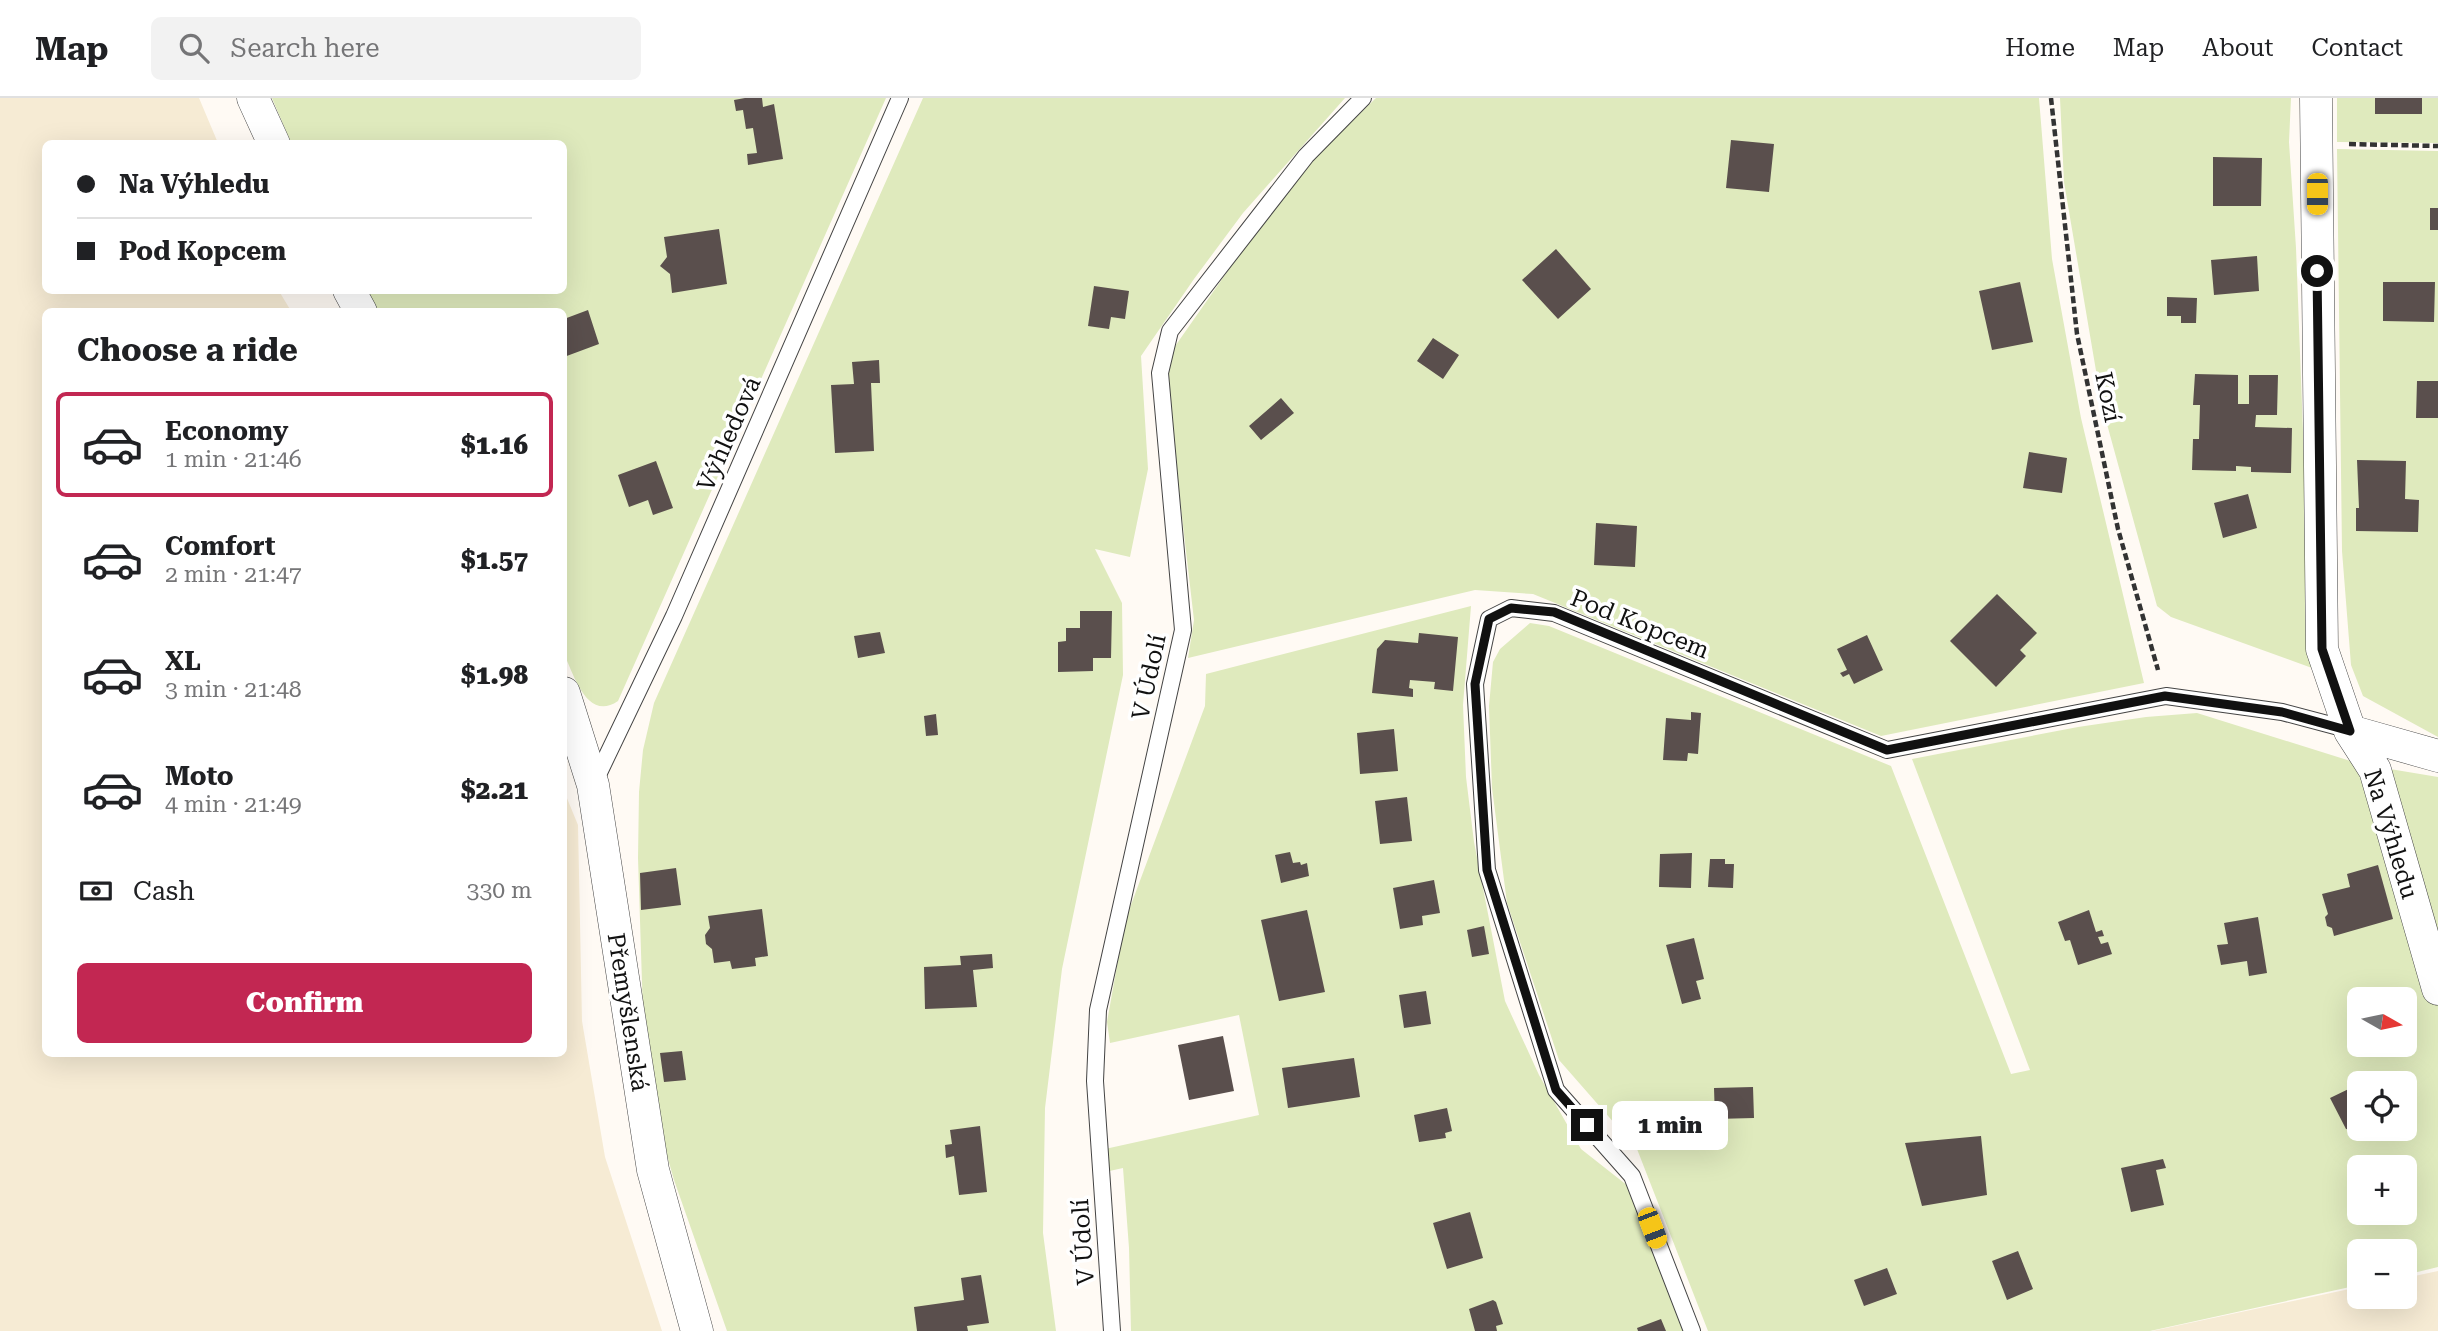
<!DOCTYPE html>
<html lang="en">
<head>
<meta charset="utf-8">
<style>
	:root { --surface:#fff; --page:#f2f2f2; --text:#202124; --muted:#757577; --line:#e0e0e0; --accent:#c22752 }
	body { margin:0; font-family:"Roboto Serif",serif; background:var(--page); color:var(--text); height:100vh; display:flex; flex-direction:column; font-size:26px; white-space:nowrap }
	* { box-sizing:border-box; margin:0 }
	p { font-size:23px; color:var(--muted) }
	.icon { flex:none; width:38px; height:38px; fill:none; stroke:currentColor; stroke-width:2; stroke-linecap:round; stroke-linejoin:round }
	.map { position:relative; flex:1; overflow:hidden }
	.panel { position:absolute; left:42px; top:210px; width:525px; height:749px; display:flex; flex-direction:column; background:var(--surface); border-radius:10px; box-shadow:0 7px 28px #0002 }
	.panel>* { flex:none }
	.guide { position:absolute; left:42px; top:42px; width:525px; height:154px; border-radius:10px; box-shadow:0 7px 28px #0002; display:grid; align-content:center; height:154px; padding:0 35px; background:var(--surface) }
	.needle { width:46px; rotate:99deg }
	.controls { position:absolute; left:2347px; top:889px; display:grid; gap:14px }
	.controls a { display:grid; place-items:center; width:70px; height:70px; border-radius:10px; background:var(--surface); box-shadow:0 7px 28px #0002; font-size:35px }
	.end { position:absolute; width:32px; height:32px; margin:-16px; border:9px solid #111; background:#fff; box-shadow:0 0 0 4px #fff }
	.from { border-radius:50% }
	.bubble { position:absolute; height:49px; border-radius:10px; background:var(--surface); box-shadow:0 7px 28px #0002; font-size:23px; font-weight:800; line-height:49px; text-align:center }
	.car { position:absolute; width:21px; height:42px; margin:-21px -10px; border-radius:9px; box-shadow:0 0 5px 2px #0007; background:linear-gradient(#f5c518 24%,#345 0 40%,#f5c518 0 76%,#345 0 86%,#f5c518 0) }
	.guide b { display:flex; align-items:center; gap:24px; height:66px; font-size:26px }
	.guide b+b { border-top:2px solid var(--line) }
	.guide i { width:18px; height:18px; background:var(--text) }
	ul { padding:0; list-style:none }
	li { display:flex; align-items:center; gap:21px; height:105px; margin:0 14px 10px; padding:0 21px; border:4px solid transparent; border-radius:10px }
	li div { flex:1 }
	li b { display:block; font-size:26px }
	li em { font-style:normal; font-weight:800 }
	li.active { border-color:var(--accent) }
	li>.icon { width:63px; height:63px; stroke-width:1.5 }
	h2 { padding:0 35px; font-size:32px; line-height:84px }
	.pay { display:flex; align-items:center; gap:18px; height:77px; padding:0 35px; font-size:26px }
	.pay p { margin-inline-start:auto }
	.action { display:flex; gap:14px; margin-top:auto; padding:14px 35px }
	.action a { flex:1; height:80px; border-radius:10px; background:var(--accent); color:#fff; font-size:28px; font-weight:800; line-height:80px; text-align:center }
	header { display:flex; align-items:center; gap:42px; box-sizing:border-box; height:98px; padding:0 35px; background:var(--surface); border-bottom:2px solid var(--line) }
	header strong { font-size:33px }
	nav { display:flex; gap:38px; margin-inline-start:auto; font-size:24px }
	.search { width:490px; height:63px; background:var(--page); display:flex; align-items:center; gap:18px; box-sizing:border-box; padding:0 24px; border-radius:10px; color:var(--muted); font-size:26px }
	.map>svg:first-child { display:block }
	.farmland { fill:#f6ebd4 }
	.green { fill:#dfeabd; fill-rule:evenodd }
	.building { fill:#5a4f4d }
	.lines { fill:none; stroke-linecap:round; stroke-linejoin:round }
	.service-casing { stroke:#444; stroke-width:18 }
	.minor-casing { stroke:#444; stroke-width:33 }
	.path { stroke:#333; stroke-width:4.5; stroke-dasharray:7 3.5; stroke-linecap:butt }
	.service { stroke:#fff; stroke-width:16 }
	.minor { stroke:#fff; stroke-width:32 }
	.route { stroke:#111; stroke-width:9 }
	.labels { text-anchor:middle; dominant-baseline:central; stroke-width:7; stroke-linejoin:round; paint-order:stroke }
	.street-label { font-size:24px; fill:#111; stroke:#fff }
</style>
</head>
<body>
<header>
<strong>Map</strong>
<div class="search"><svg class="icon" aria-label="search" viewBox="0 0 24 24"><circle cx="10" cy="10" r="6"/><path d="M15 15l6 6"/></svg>Search here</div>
<nav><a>Home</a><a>Map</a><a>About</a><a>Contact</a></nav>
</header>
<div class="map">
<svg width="2438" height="1233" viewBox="0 0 2438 1233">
	<rect width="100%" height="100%" fill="#fffaf4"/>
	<path class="farmland" d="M0,0H199L218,45L46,46V192L279,193L291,213L46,214V956H564V693L578,727L582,923L605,1059L662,1233H0Z
		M2438,1173V1233H2152L2359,1189V1199H2404L2405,1180Z"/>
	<path class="green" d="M272,0H886L618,603C587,624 574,577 564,556V214L377,213L365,193L564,192V46L291,45Z
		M923,0H1345L1243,115L1194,181L1141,258L1148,371L1130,459L1095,451L1122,505L1123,577L1062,871L1045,1010L1043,1135L1056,1233H727L674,1082L662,1040L643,916L638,760L639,694L643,652L654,605Z
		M1376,0H2039L2052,161L2081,320L2144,585L1881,638L1533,496L1475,492L1188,560L1194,522L1164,264L1241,154L1312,62Z
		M2060,0H2291L2289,44L2296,150L2312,570L2171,519L2157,508L2102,308L2064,84Z
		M2337,0H2438V45L2337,44Z
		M2337,51L2438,53V639L2363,598L2351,567L2342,453Z
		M1471,508L1463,607L1466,679L1474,744L1505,903L1539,977L1581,1051L1628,1088L1686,1233H1131L1129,1150L1123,1070L1105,1074V1051L1259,1017L1239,917L1110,945L1107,924L1125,823L1205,608L1206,576Z
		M1530,525L1549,528L1891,668L2011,976L2030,972L1912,661L2078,629L2146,619L2197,615L2360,666L2438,679V1169L2405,1177L2404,1153H2359V1187L2150,1233H1708L1637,1051L1559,962L1507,805L1492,690L1489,608L1493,564L1500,551ZM2359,901H2404V947H2359ZM2359,985H2404V1031H2359ZM2359,1069H2404V1115H2359Z"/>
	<path class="building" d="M745,0H762L763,9L774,6L783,61L748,67L747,56L757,55L753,30L746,31L743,12L736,13L734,2Z
		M2375,0H2422V16H2375Z
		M1731,42L1774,46L1769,94L1726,90Z
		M2213,59L2262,60L2261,108H2213Z
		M2430,110H2438V132H2430Z
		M719,131L727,186L672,195L670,176L660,168L667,159L664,139Z
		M1556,151L1591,191L1558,221L1522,182Z
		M2257,158L2259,193L2214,197L2211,162Z
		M2020,184L2033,244L1992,252L1979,193Z
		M2383,184H2435L2434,224L2383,223Z
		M1094,188L1129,193L1125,221L1111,219L1109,231L1088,228Z
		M2167,199L2197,200L2196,225H2181V218H2167Z
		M588,212L599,246L564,259V221Z
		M1433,240L1459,257L1443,281L1417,263Z
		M879,262L880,285H871L874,353L835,355L831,287L854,286L852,264Z
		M2195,276L2238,277V306H2249V277H2278L2277,317H2256L2255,329L2292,330L2291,375L2251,374V369L2236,368V373L2192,372L2193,341H2199L2200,307H2193Z
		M2417,283H2438V320H2416Z
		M1281,300L1294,315L1261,342L1249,328Z
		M2029,354L2067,360L2062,395L2023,390Z
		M2357,362L2406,363L2405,401L2419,402L2418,434L2356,433V410H2359Z
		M656,363L673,410L653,417L648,402L629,409L618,377Z
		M2248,396L2257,430L2223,440L2214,405Z
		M1596,425L1637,428L1635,469L1594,467Z
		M1997,496L2037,535L2020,552L2026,558L1996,589L1950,543Z
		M1080,513H1112L1111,560H1093V573L1058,574V544L1066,543V530H1080Z
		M880,534L885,555L858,560L854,538Z
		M1419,535L1458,539L1453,593L1434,591L1435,584L1410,582L1409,590L1413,591V599L1372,595L1377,551L1385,542L1418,545Z
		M1867,537L1883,572L1854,586L1849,576L1843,579L1840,575L1847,572L1837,551Z
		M1691,614L1701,615L1698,656L1688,655L1687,663L1663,662L1666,620L1691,622Z
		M936,616L938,637L926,638L924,618Z
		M1394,631L1398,673L1360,676L1357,635Z
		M1407,699L1412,743L1380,746L1375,703Z
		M1290,754L1293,765L1300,764L1301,767L1307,765L1309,778L1281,785L1275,757Z
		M1692,755L1691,790L1659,789L1660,756Z
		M1710,761H1725V766H1734L1733,790L1708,789Z
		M2378,767L2393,821L2334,838L2332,830L2327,828L2325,819L2328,816L2322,796L2350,789L2347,776Z
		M676,770L681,807L641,812L640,775Z
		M1434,782L1440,815L1422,818L1423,827L1400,831L1393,790Z
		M762,811L768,858L755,860L756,868L732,871L730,863L714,865L712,851L706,846L705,837L710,830L708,818Z
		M1307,812L1325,894L1279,903L1261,822Z
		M2089,812L2096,834L2102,832L2104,838L2098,839L2101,846L2108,844L2112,856L2078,867L2070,842L2065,843L2058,824Z
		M2258,819L2267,875L2249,878L2247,863L2221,867L2217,847L2228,846L2224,825Z
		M1484,828L1489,856L1472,859L1467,832Z
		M1694,840L1704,881L1696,883L1701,901L1682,906L1666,847Z
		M992,856L993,870L973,872L977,909L925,911L924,869L961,867L960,858Z
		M1426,893L1431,926L1404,930L1399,897Z
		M1223,938L1234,993L1189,1002L1178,947Z
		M682,953L686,982L664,984L660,955Z
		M1354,960L1360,999L1288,1010L1282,970Z
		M2359,986V1033H2357L2346,1031L2330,1000Z
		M1753,989L1754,1020L1715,1021L1714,990Z
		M1447,1010L1452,1033L1445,1035L1446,1040L1419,1044L1414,1017Z
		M980,1028L987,1094L959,1097L954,1058L946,1060L945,1047L952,1046L950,1032Z
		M1981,1038L1987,1097L1922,1108L1905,1045Z
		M2163,1061L2166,1070L2156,1072L2164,1107L2131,1114L2121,1070Z
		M1470,1114L1483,1160L1447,1171L1433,1125Z
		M2018,1153L2033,1191L2007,1202L1992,1163Z
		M1887,1170L1897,1196L1864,1208L1854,1182Z
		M981,1177L989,1225L967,1228L968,1233H917L914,1209L964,1202L961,1180Z
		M1493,1202L1496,1204L1503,1226L1496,1228L1497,1233H1475L1469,1211Z
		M1661,1221L1666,1233H1638L1637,1230Z"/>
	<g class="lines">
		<defs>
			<path id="service" d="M594,685L674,518L900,0
				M1112,1233L1095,983L1098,912L1183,532L1160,275L1170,233L1306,58L1363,0
				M1692,1233L1632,1078L1556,992L1487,772L1475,586L1489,521L1511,510L1554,515L1887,652L2166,598L2282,614L2350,632"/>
			<path id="minor" d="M253,0L274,46
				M2316,0L2322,551L2350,633L2375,672L2438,891
				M349,192L361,214
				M564,595L593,687L653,1072L697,1233
				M2350,633L2438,658"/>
		</defs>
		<use href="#service" class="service-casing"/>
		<use href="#minor" class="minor-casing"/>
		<path class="path" d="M2051,0L2077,236L2118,431L2158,572
			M2349,46L2438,48"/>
		<use href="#service" class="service"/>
		<use href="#minor" class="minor"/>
	</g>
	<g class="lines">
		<path class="route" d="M1587,1027L1556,992L1487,772L1475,586L1489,521L1511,510L1554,514L1887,652L2165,598L2282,614L2350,633L2322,551L2317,173"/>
	</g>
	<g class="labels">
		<g class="street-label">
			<text transform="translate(2108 299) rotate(78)">Kozí</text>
			<text transform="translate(729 336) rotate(-66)">Výhledová</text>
			<text transform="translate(1640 526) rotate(22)">Pod Kopcem</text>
			<text transform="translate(1149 579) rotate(-78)">V Údolí</text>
			<text transform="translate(2391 736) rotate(73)">Na Výhledu</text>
			<text transform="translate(628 914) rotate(81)">Přemyšlenská</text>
			<text transform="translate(1083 1144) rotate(-94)">V Údolí</text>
		</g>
	</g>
</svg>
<div class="controls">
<a><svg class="needle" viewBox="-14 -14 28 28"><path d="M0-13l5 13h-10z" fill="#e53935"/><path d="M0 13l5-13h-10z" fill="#757577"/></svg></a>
<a><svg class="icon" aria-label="locate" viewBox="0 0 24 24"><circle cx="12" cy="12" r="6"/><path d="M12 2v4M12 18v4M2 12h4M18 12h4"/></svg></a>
<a>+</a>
<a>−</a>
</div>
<i class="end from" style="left:2317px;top:173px"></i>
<i class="end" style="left:1587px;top:1027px"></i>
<div class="bubble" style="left:1612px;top:1003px;width:116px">1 min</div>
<i class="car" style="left:2317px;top:96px;rotate:180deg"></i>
<i class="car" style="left:1652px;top:1130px;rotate:159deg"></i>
<div class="guide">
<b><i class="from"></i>Na Výhledu</b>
<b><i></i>Pod Kopcem</b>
</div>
<section class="panel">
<h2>Choose a ride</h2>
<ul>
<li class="active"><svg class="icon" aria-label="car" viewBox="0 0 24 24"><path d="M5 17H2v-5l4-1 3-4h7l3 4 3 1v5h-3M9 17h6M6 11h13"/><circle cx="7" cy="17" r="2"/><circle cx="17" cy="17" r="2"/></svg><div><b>Economy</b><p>1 min · 21:46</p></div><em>$1.16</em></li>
<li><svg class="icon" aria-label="car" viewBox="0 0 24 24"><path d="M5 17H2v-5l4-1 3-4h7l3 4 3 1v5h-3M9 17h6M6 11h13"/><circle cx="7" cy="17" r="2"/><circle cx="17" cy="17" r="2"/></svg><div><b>Comfort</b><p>2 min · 21:47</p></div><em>$1.57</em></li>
<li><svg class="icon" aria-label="car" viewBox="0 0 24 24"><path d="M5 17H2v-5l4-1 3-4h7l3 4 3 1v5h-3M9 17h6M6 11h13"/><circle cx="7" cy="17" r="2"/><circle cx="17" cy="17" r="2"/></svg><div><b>XL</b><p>3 min · 21:48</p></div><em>$1.98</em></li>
<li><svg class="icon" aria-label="car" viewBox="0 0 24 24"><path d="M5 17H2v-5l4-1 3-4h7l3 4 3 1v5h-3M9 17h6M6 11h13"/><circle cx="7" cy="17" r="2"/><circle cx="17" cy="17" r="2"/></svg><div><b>Moto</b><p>4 min · 21:49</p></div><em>$2.21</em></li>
</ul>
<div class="pay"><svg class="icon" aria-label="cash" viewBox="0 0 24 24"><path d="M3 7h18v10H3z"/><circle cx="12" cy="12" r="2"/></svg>Cash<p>330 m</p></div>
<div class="action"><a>Confirm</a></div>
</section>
</div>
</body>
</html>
